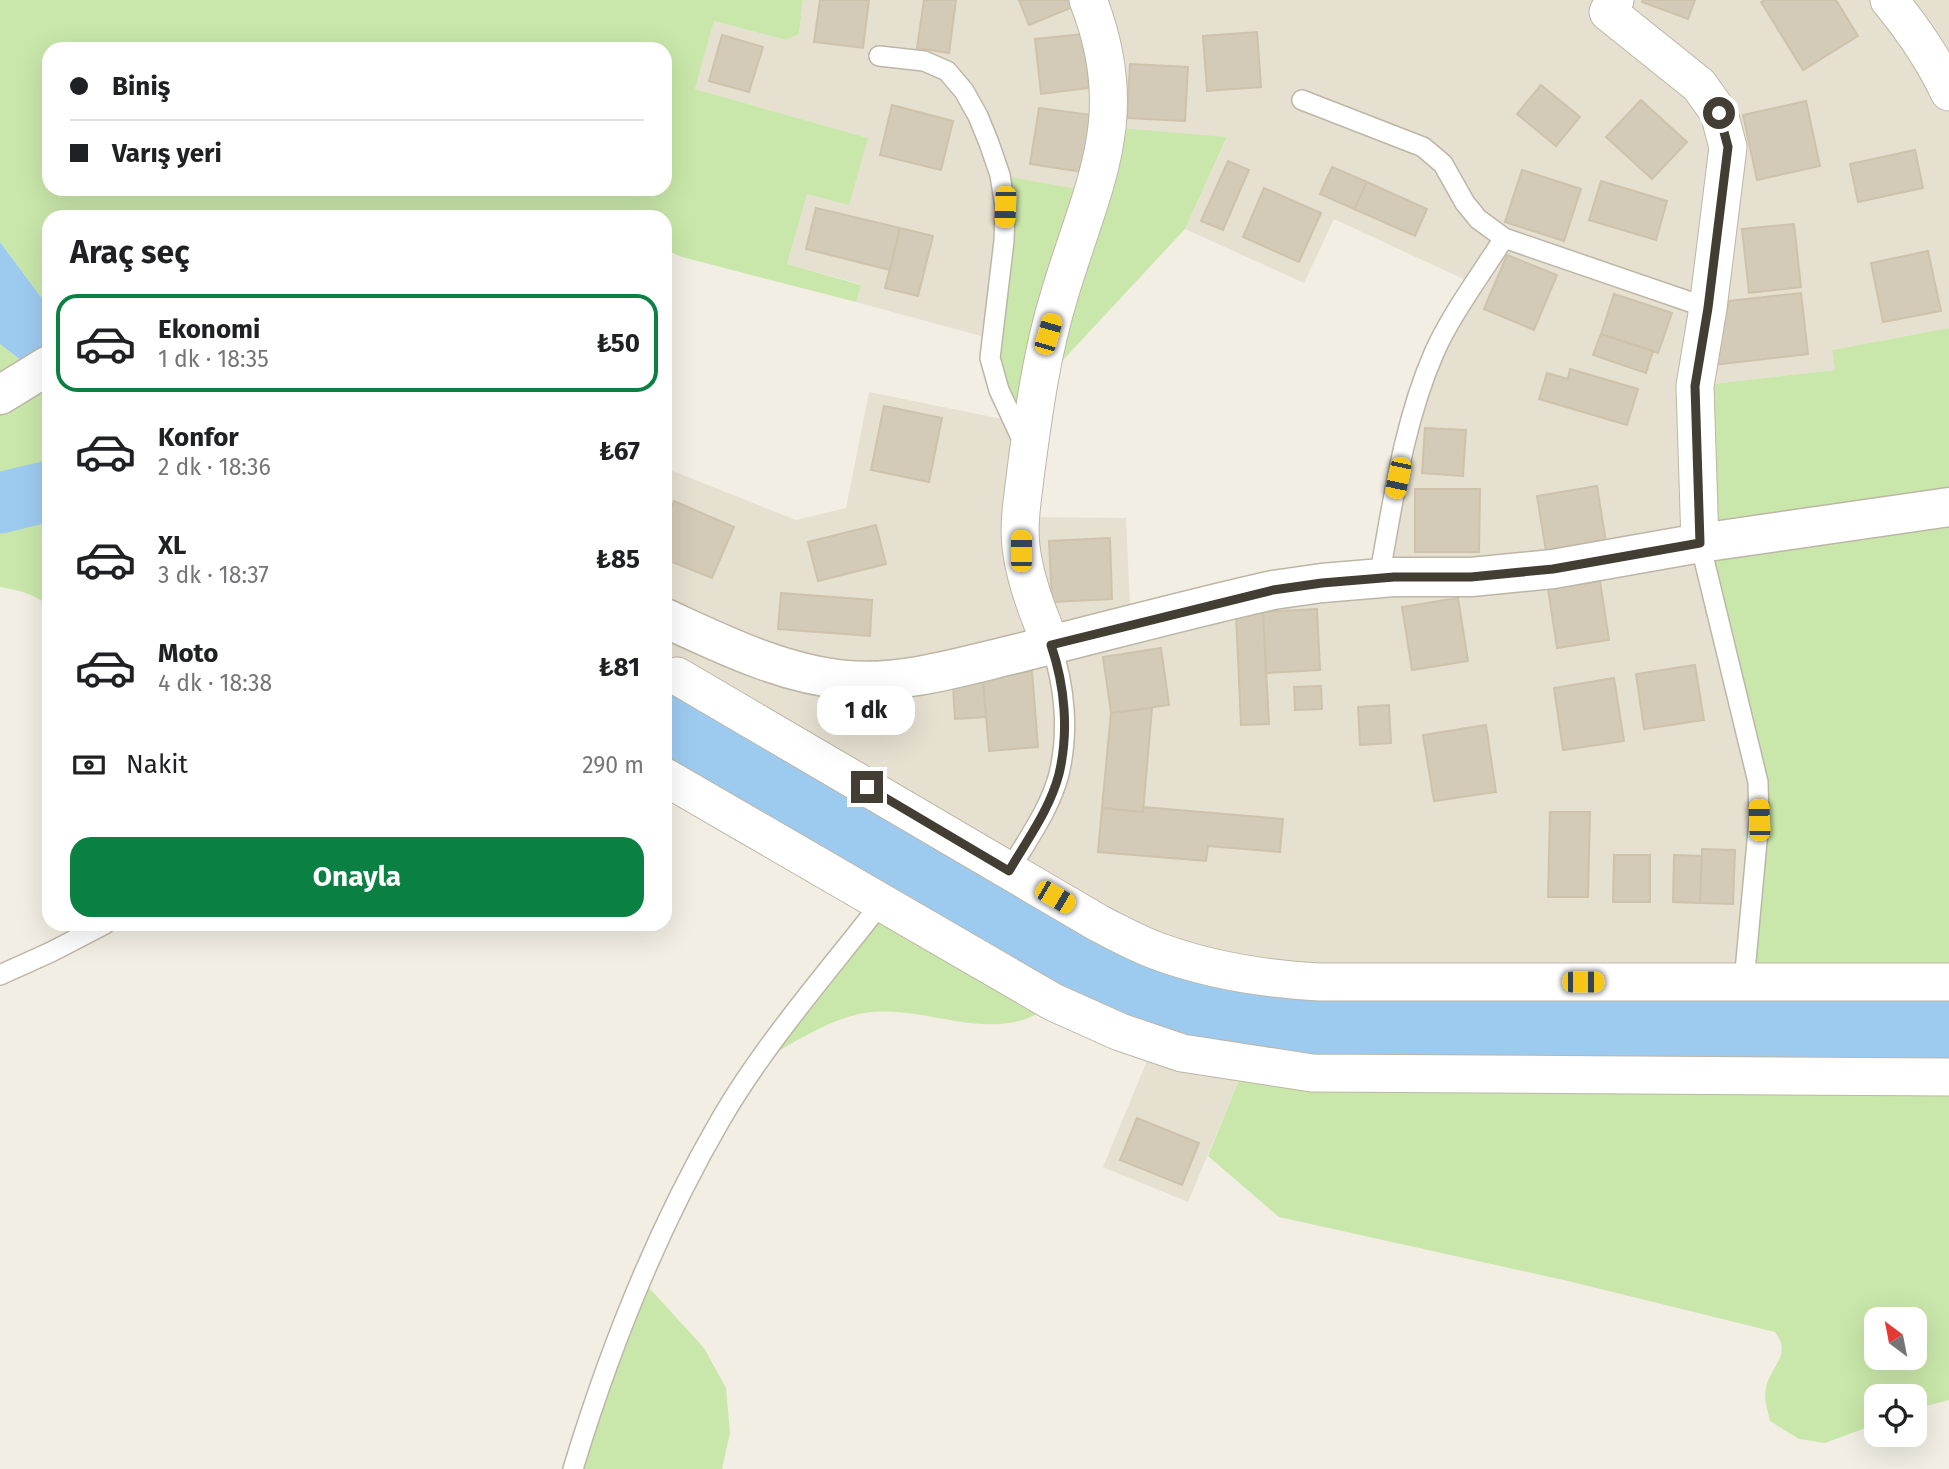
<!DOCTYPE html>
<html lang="tr">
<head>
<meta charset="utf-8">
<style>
	:root { --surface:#fff; --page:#f2f2f2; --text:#202124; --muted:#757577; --line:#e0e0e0; --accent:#0b8043 }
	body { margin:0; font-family:"Fira Sans",sans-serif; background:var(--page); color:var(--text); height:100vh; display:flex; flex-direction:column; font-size:26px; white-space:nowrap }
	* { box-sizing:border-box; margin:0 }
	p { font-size:23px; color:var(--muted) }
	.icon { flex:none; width:38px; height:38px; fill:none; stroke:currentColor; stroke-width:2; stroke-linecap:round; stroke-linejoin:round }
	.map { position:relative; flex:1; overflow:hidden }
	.panel { position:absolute; left:42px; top:210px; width:630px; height:721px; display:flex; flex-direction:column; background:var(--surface); border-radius:21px; box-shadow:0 7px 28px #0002 }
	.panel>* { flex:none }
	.banner { position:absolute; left:42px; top:42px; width:630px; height:154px; border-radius:21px; box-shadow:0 7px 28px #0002; display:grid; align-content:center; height:154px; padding:0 28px; background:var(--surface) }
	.needle { width:46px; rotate:328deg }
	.controls { position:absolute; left:1864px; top:1307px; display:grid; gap:14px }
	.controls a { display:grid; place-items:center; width:63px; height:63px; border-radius:14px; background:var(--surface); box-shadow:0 7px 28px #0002; font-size:35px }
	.end { position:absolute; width:32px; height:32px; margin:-16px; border:9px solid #433e33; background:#fff; box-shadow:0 0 0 4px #fff }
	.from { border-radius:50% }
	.bubble { position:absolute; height:49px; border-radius:21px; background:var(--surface); box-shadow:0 7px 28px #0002; font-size:23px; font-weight:700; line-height:49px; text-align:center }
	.car { position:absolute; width:21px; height:42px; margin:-21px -10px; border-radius:9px; box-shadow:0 0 5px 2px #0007; background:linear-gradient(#f5c518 24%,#345 0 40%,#f5c518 0 76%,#345 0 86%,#f5c518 0) }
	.banner b { display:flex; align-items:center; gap:24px; height:66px; font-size:26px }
	.banner b+b { border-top:2px solid var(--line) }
	.banner i { width:18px; height:18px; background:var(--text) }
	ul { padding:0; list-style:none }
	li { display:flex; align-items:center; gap:21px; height:98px; margin:0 14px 10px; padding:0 14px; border:4px solid transparent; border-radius:21px }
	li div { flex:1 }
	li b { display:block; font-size:26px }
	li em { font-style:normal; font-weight:700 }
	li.active { border-color:var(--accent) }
	li>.icon { width:63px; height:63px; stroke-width:1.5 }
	h2 { padding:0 28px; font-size:32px; line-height:84px }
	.pay { display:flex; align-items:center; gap:18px; height:77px; padding:0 28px; font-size:26px }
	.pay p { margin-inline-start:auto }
	.action { display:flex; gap:14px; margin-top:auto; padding:14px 28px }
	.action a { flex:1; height:80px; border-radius:21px; background:var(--accent); color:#fff; font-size:28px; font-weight:700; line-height:80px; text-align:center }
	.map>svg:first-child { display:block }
	.residential { fill:#e6e0d1 }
	.green { fill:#c9e7aa; fill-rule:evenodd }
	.water { fill:#9dcbf0 }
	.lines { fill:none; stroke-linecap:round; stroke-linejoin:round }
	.river { stroke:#9dcbf0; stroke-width:61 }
	.building { fill:#d3cab8; stroke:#cec2ab; stroke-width:2 }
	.service-casing { stroke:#bdb6a6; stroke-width:22 }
	.minor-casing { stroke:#bdb6a6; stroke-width:39 }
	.tertiary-casing { stroke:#bdb6a6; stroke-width:41 }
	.service { stroke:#fff; stroke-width:19 }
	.minor { stroke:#fff; stroke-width:37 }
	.tertiary { stroke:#fff; stroke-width:38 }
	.route { stroke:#433e33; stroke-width:9 }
</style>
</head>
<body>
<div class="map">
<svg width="1949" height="1469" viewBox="0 0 1949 1469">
	<rect width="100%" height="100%" fill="#f2eee3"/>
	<path class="residential" d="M803,0H1949V328L1832,350L1835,370L1695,386L1758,782L1744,982L1212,969L665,669V468L796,520L846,508L869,392L1012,421L1021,517L1126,518L1131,625L1379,578L1410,424L1474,284L1334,219L1304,283L1185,229L1227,138L1094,192L1001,176L992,339L856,302L860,284L787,264L807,193L868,138L695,89L714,21L786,40L799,34Z
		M1154,1044L1245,1065L1188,1202L1103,1167Z"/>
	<path class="green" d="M0,0H803L799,34L786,40L714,21L695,89L868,138L849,205L807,194L787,264L861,285L856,302L682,257L665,250V217H591L563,210L549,217H49V308L0,242ZM49,49H665V189H49Z
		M1108,127L1227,137L1185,229L1037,388L1012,421L993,325L1000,175L1094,192Z
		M1949,328V982H1744L1759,820L1700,543L1695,386L1835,370L1832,350Z
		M0,344L49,382V608C38,594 17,590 0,587Z
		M882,902L1053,1002C1046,1007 1039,1013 1031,1017C975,1040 913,1000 855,1015C822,1023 789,1046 759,1062Z
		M1245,1065L1949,1077V1400L1915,1409L1914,1396H1876V1424L1825,1443L1799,1439L1770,1421C1768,1411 1763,1397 1766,1388C1770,1366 1793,1355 1775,1332L1568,1281L1279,1217L1208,1156ZM1876,1320H1914V1358H1876Z
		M641,1279L704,1348L726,1388L730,1433L722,1469H573Z"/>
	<path class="water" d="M0,242L49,308V382L0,344Z
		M665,669L1212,969L1949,982V1077L1182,1053L665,777Z"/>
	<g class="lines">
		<path class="river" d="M0,503L49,491"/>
	</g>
	<path class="building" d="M820,0H869L863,48L814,42Z
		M924,0H956L949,53L917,48Z
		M1019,0H1070L1073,7L1029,25Z
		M1643,0H1695L1688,19L1642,2Z
		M1765,0H1836L1858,36L1803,70L1761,2Z
		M1257,32L1261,87L1207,91L1203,36Z
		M1083,34L1089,88L1041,94L1035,39Z
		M722,35L763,47L749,92L709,81Z
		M1130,64L1188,67L1185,121L1127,118Z
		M1541,85L1580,117L1556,146L1517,114Z
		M1641,100L1687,142L1652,179L1606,137Z
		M1806,101L1820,166L1757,180L1743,115Z
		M892,105L953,121L941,170L880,155Z
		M1039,108L1092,115L1083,172L1030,164Z
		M1915,150L1923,188L1858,202L1850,164Z
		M1228,161L1249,170L1223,230L1201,221Z
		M1332,167L1367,182L1354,209L1320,194Z
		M1522,170L1581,189L1564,241L1505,222Z
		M1601,181L1667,201L1656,240L1589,220Z
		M1367,182L1427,209L1415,236L1354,209Z
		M1264,188L1321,213L1299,262L1243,237Z
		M816,208L900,228L890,270L806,249Z
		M1794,224L1801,287L1749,293L1742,229Z
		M900,228L933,236L918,296L885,288Z
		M1928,251L1941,311L1883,322L1871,263Z
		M1507,255L1557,275L1534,330L1484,309Z
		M1801,293L1808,354L1712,365L1729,301Z
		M1614,294L1672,313L1658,353L1601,334Z
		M1601,334L1653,351L1646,373L1593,355Z
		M1570,369L1638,389L1627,425L1539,399L1547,373L1568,379Z
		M884,406L942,418L929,482L871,470Z
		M1425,428L1466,430L1463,476L1422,473Z
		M1597,486L1606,542L1546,551L1537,496Z
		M1415,489H1480L1479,552H1415Z
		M674,501L734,527L712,578L665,559V521Z
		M876,525L886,564L818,581L808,542Z
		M1110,538L1112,599L1052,602L1049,541Z
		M1600,581L1609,640L1557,648L1548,589Z
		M781,593L872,600L870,636L778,629Z
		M1458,598L1468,661L1412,670L1402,607Z
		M1317,609L1320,670L1266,673L1263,612Z
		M1263,612L1269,724L1241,725L1236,614Z
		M1161,648L1169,705L1111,713L1103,657Z
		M1695,665L1704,720L1644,729L1636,674Z
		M1032,671L1038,747L989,751L983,680Z
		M1614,678L1624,741L1563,750L1554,688Z
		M983,680L986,717L955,719L953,685Z
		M1321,686L1322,709L1295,710L1294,687Z
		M1389,705L1391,743L1360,745L1358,707Z
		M1152,708L1143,812L1102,808L1111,713Z
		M1486,725L1496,792L1434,801L1423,735Z
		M1143,807L1283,819L1280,852L1208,846L1206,861L1098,852L1102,808L1143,812Z
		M1550,812H1590L1588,897H1548Z
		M1702,849L1735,850L1733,904L1700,903Z
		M1614,855H1650V902H1613Z
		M1674,855L1702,856L1700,903L1673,902Z
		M1137,1118L1199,1143L1182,1185L1120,1160Z"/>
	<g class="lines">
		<defs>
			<path id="service" d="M879,56L924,61L947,71L964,91L978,116L989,143L1000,175L1005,207L1004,241L990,358L999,390L1025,446
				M1302,100L1423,147L1443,164L1465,203L1478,219L1504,238
				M1700,543L1758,782L1759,820L1744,982
				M1379,578C1393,503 1403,424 1434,353C1450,316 1482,273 1504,238L1708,308
				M1009,871C1027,840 1050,809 1059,774C1069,732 1065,686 1051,645
				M0,975L51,952L105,924
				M573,1469C610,1347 657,1229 721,1119C766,1042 827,973 882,902"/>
			<path id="minor" d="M1615,0L1608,12L1699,85L1719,113L1728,147L1708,308L1695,386L1700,543
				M1889,0C1913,29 1933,58 1949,92
				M1051,645C1039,615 1027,586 1022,554C1017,527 1023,497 1026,470C1034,410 1042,351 1060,293C1093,183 1134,117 1088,0
				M677,676L1100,924C1120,934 1139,945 1160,952C1212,971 1265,979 1320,982H1949
				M665,777L1053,1002L1120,1032L1182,1053L1312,1073L1949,1077"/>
			<path id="tertiary" d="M0,395L49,365
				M665,618C722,644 782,674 846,680C903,685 964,666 1019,653C1104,632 1188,609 1273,590L1322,583L1394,577H1471L1553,569L1700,543L1949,507"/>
		</defs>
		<use href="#service" class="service-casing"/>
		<use href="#minor" class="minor-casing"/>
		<use href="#tertiary" class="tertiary-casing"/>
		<use href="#service" class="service"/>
		<use href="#minor" class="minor"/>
		<use href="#tertiary" class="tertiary"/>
	</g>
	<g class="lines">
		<path class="route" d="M867,787L1009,871C1027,840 1050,809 1059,774C1069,732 1065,686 1051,645L1273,590L1322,583L1394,577H1471L1553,569L1700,543L1695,386L1708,308L1728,147L1719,113"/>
	</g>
</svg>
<div class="controls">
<a><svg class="needle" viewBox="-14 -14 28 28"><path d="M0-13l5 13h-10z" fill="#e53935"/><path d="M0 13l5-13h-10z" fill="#757577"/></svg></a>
<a><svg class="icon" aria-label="locate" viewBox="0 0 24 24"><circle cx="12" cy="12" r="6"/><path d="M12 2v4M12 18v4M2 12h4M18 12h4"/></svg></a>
</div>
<i class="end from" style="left:1719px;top:113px"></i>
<i class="end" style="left:867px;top:787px"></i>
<div class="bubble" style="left:817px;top:686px;width:98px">1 dk</div>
<i class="car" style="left:1005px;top:207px;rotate:182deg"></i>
<i class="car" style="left:1048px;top:334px;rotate:16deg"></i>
<i class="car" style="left:1398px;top:478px;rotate:192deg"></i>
<i class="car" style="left:1021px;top:551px;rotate:0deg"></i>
<i class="car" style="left:1759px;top:820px;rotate:358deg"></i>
<i class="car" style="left:1055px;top:897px;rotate:120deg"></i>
<i class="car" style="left:1583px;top:982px;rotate:90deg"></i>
<div class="banner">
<b><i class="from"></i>Biniş</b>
<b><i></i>Varış yeri</b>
</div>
<section class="panel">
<h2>Araç seç</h2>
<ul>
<li class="active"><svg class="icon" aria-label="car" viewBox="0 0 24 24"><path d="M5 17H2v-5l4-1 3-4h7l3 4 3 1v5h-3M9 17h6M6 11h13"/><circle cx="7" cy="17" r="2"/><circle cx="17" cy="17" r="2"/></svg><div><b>Ekonomi</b><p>1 dk · 18:35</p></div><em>₺50</em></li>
<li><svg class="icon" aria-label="car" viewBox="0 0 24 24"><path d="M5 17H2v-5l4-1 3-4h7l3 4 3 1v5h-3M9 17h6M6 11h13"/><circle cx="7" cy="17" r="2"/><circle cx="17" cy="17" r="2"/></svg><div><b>Konfor</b><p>2 dk · 18:36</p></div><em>₺67</em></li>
<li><svg class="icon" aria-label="car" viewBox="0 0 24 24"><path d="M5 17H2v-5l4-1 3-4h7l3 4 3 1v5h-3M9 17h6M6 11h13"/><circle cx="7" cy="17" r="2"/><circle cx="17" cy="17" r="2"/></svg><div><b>XL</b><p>3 dk · 18:37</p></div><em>₺85</em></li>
<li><svg class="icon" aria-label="car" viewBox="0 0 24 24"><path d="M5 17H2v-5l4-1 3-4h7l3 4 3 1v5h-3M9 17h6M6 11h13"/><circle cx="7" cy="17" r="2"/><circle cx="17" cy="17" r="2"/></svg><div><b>Moto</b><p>4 dk · 18:38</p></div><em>₺81</em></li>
</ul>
<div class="pay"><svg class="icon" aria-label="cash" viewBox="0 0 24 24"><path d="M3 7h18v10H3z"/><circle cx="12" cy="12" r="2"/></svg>Nakit<p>290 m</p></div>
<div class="action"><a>Onayla</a></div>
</section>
</div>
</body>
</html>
